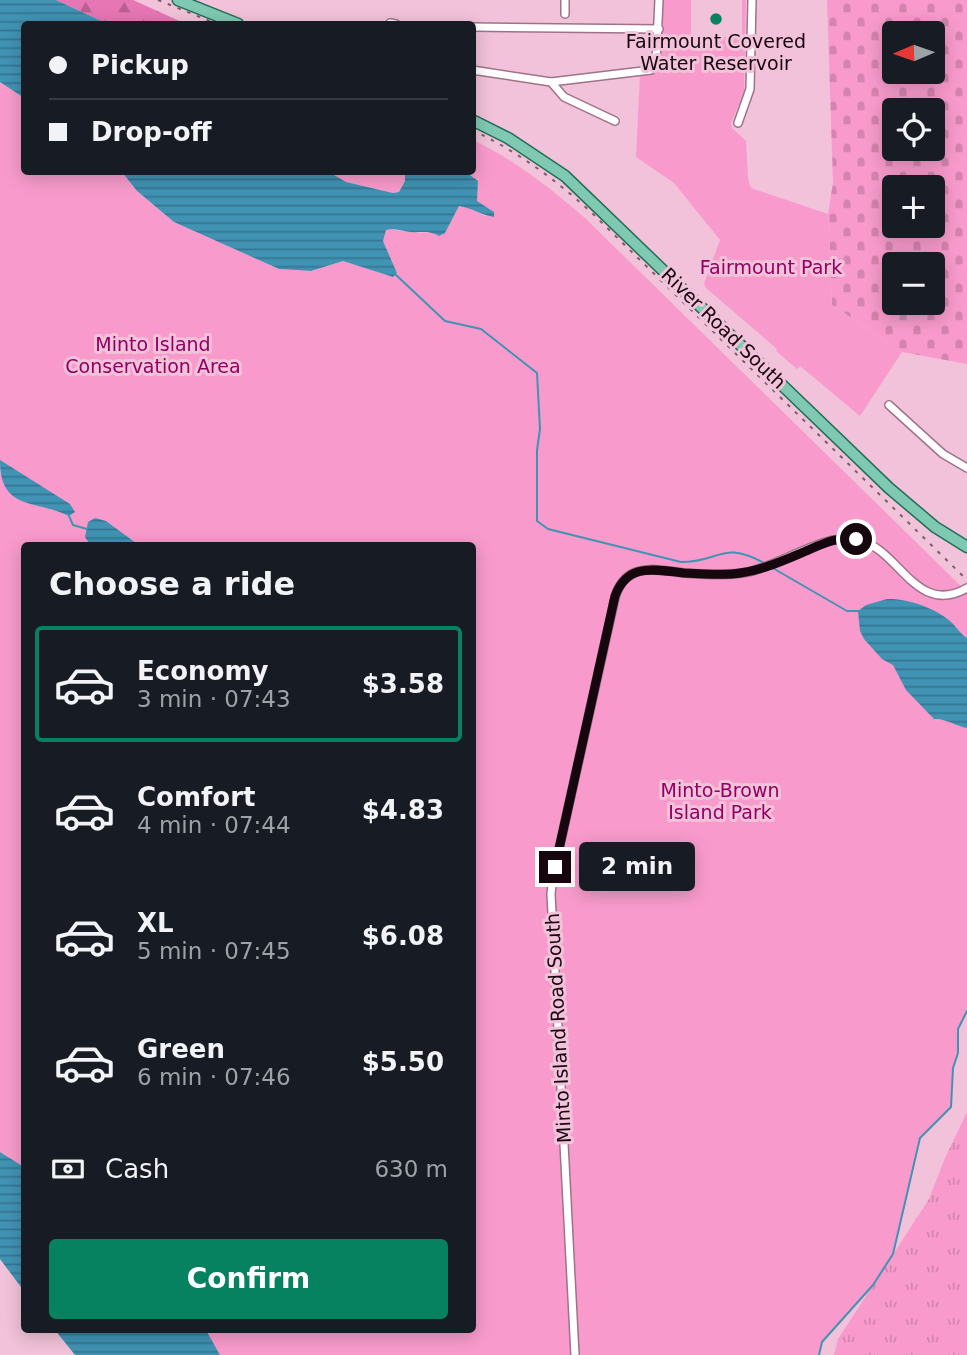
<!DOCTYPE html>
<html lang="en">
<head>
<meta charset="utf-8">
<style>
	:root { --surface:#171b24; --page:#20242c; --text:#f1f3f6; --muted:#9ea1a6; --line:#363941; --accent:#078261 }
	body { margin:0; font-family:"DejaVu Sans",sans-serif; background:var(--page); color:var(--text); height:100vh; display:flex; flex-direction:column; font-size:26px; white-space:nowrap }
	* { box-sizing:border-box; margin:0 }
	p { font-size:23px; color:var(--muted) }
	.icon { flex:none; width:38px; height:38px; fill:none; stroke:currentColor; stroke-width:2; stroke-linecap:round; stroke-linejoin:round }
	.map { position:relative; flex:1; overflow:hidden }
	.side { position:absolute; left:21px; top:542px; width:455px; height:791px; display:flex; flex-direction:column; background:var(--surface); border-radius:7px; box-shadow:0 4px 18px #0003 }
	.side>* { flex:none }
	.hud { position:absolute; left:21px; top:21px; width:455px; height:154px; border-radius:7px; box-shadow:0 4px 18px #0003; display:grid; align-content:center; height:154px; padding:0 28px; background:var(--surface) }
	.needle { width:46px; rotate:268deg }
	.tools { position:absolute; left:882px; top:21px; display:grid; gap:14px }
	.tools a { display:grid; place-items:center; width:63px; height:63px; border-radius:7px; background:var(--surface); box-shadow:0 4px 18px #0003; font-size:35px }
	.end { position:absolute; width:32px; height:32px; margin:-16px; border:9px solid #16070f; background:#fff; box-shadow:0 0 0 4px #fff }
	.from { border-radius:50% }
	.bubble { position:absolute; height:49px; border-radius:7px; background:var(--surface); box-shadow:0 4px 18px #0003; font-size:23px; font-weight:700; line-height:49px; text-align:center }
	.hud b { display:flex; align-items:center; gap:24px; height:66px; font-size:26px }
	.hud b+b { border-top:2px solid var(--line) }
	.hud i { width:18px; height:18px; background:var(--text) }
	ul { padding:0; list-style:none }
	li { display:flex; align-items:center; gap:21px; height:116px; margin:0 14px 10px; padding:0 14px; border:4px solid transparent; border-radius:7px }
	li div { flex:1 }
	li b { display:block; font-size:26px }
	li em { font-style:normal; font-weight:700 }
	li.selected { border-color:var(--accent) }
	li>.icon { width:63px; height:63px; stroke-width:1.5 }
	h2 { padding:0 28px; font-size:32px; line-height:84px }
	.pay { display:flex; align-items:center; gap:18px; height:77px; padding:0 28px; font-size:26px }
	.pay p { margin-inline-start:auto }
	.action { display:flex; gap:14px; margin-top:auto; padding:14px 28px }
	.action a { flex:1; height:80px; border-radius:7px; background:var(--accent); color:#fff; font-size:28px; font-weight:700; line-height:80px; text-align:center }
	.map>svg:first-child { display:block }
	.grass { fill:url(#grass-tufts) }
	.forest { fill:url(#forest-firs) }
	.cemetery { fill:url(#cemetery-stones); fill-rule:evenodd }
	.green { fill:#f89bcc }
	.water { fill:url(#water-rules) }
	.lines { fill:none; stroke-linecap:round; stroke-linejoin:round }
	.stream { stroke:#4193b4; stroke-width:2 }
	.minor-casing { stroke:#9e7389; stroke-width:10 }
	.primary-casing { stroke:#226e58; stroke-width:13 }
	.minor { stroke:#fff; stroke-width:7 }
	.primary { stroke:#7fc9b2; stroke-width:10 }
	.rail { stroke:#7b5d6c; stroke-width:2; stroke-dasharray:3.5 7; stroke-linecap:butt }
	.route { stroke:#16070f; stroke-width:9 }
	.poi-dot { fill:#078261; stroke:#f1c2d9; stroke-width:2.5 }
	.labels { text-anchor:middle; dominant-baseline:central; stroke-width:6; stroke-linejoin:round; paint-order:stroke }
	.poi-label { font-size:19px; fill:#16070f; stroke:#f1c2d9 }
	.park-label { font-size:19px; fill:#930064; stroke:#f1c2d9 }
	.street-label { font-size:19px; fill:#16070f; stroke:#f1c2d9 }
</style>
</head>
<body>
<div class="map">
<svg width="967" height="1355" viewBox="0 0 967 1355">
	<defs>
		<pattern id="grass-tufts" width="24" height="20" patternUnits="userSpaceOnUse" patternTransform="scale(1.75)"><rect width="24" height="20" fill="#f89bcc"/><path d="M3 7l-1-3M5 7V3M7 7l1-3M15 17l-1-3M17 17v-4M19 17l1-3" fill="none" stroke="#d484ae"/></pattern>
		<pattern id="forest-firs" width="22" height="20" patternUnits="userSpaceOnUse" patternTransform="scale(1.75)"><rect width="22" height="20" fill="#e676b4"/><path d="M5 1l3.5 6h-7zM16 11l3.5 6h-7z" fill="#b95f91"/></pattern>
		<pattern id="cemetery-stones" width="16" height="16" patternUnits="userSpaceOnUse" patternTransform="scale(1.75)"><rect width="16" height="16" fill="#f89bcc"/><path d="M2 7V4a2 2 0 0 1 4 0v3zM10 15v-3a2 2 0 0 1 4 0v3z" fill="#d484ae"/></pattern>
		<pattern id="water-rules" width="6" height="5" patternUnits="userSpaceOnUse" patternTransform="scale(1.75)"><rect width="6" height="5" fill="#4193b4"/><path d="M0 2.5h6" fill="none" stroke="#357691"/></pattern>
	</defs>
	<rect width="100%" height="100%" fill="#f1c2d9"/>
	<path class="grass" d="M967,1112V1355H834L838,1339L929,1199L945,1158Z"/>
	<path class="forest" d="M56,0H133L186,24H108Z"/>
	<path class="cemetery" d="M827,0H967V364L902,352L832,305L828,214L833,183ZM894,33H933V72H894ZM894,110H933V149H894ZM894,187H933V226H894ZM894,264H933V303H894Z"/>
	<path class="green" d="M663,0H691V37H742V0H746L744,93L731,123L732,128L746,141L748,179L751,188L828,214L832,305L902,352L860,416L800,366L797,369L776,351L777,349L706,288L704,284L720,240L674,183L636,157L640,75L657,71C659,47 663,24 663,0Z
		M0,82L24,98V172H122L137,191L174,222L279,269L311,271L343,261L393,277L397,273L383,241L385,230C394,229 400,231 409,232C421,234 433,231 445,233L459,206L471,208L485,216L494,212L476,201L478,181L466,172H472L473,140C515,160 550,188 585,218L967,592V1011L958,1029V1053L953,1068L951,1107L920,1138L893,1254L873,1285L822,1342L819,1355H220L206,1330H472V546H24V1167L0,1152Z
		M329,172H405V180L399,192L393,193L346,182Z"/>
	<path class="water" d="M0,0H56L108,24H24V98L0,82Z
		M122,172H329L346,182L393,193L399,192L405,181V172L455,173L466,172L478,181L477,201L494,212V217C481,215 472,208 459,206L445,233L439,236C428,230 421,233 410,232C401,231 395,228 386,230L383,241L397,273L393,277L343,261L311,271L279,269L174,222L137,191Z
		M0,460L70,504L75,512L69,516C34,499 0,511 0,460Z
		M95,518L106,521L140,546H91L85,537L88,522Z
		M887,599C907,598 936,608 951,622C957,627 959,633 967,638V728C956,726 945,718 934,719L906,690L893,665L882,659L864,639L860,631L858,611L866,605Z
		M0,1152L24,1167V1291L0,1259Z
		M55,1330H206L220,1355H75Z"/>
	<g class="lines">
		<path class="stream" d="M395,274L445,321L481,329L537,373L540,429L537,450V521L548,529L681,562C722,562 721,539 766,564
			M69,516L73,525L87,529
			M771,567L847,611H859
			M819,1355L822,1342L873,1285L893,1254L920,1138L951,1107L953,1068L958,1053V1029L967,1011"/>
		<defs>
			<path id="minor" d="M565,14V0
				M390,23L396,24
				M472,27L659,29
				M472,70L551,82L651,70L656,63L659,0
				M551,82L564,97L615,121
				M738,123L750,89L752,0
				M889,405L943,454L967,468
				M575,1355L551,894L553,876L612,611C615,595 619,578 636,572C652,567 668,571 684,573C705,574 727,576 748,572C782,565 827,531 859,540C900,550 916,617 967,588"/>
			<path id="primary" d="M178,0L238,24
				M472,120L508,138L565,176L889,488L935,527L967,547"/>
		</defs>
		<use href="#minor" class="minor-casing"/>
		<use href="#primary" class="primary-casing"/>
		<use href="#minor" class="minor"/>
		<use href="#primary" class="primary"/>
		<path class="rail" d="M158,0L217,24
			M472,130C517,151 556,180 592,213L967,580"/>
	</g>
	<g class="lines">
		<path class="route" d="M555,867L615,596C628,562 655,570 684,573C700,574 716,575 732,574C756,572 778,563 799,554C819,546 834,536 856,539"/>
	</g>
	<circle class="poi-dot" cx="716" cy="19" r="7"/>
	<g class="labels">
		<g class="poi-label">
			<text x="716" y="41">Fairmount Covered<tspan x="716" dy="22">Water Reservoir</tspan></text>
		</g>
		<g class="park-label">
			<text x="771" y="267">Fairmount Park</text>
			<text x="153" y="344">Minto Island<tspan x="153" dy="22">Conservation Area</tspan></text>
			<text x="720" y="790">Minto-Brown<tspan x="720" dy="22">Island Park</tspan></text>
		</g>
		<g class="street-label">
			<text transform="translate(724 328) rotate(44)">River Road South</text>
			<text transform="translate(558 1028) rotate(-93)">Minto Island Road South</text>
		</g>
	</g>
</svg>
<div class="tools">
<a><svg class="needle" viewBox="-14 -14 28 28"><path d="M0-13l5 13h-10z" fill="#e53935"/><path d="M0 13l5-13h-10z" fill="#9ea1a6"/></svg></a>
<a><svg class="icon" aria-label="locate" viewBox="0 0 24 24"><circle cx="12" cy="12" r="6"/><path d="M12 2v4M12 18v4M2 12h4M18 12h4"/></svg></a>
<a>+</a>
<a>−</a>
</div>
<i class="end from" style="left:856px;top:539px"></i>
<i class="end" style="left:555px;top:867px"></i>
<div class="bubble" style="left:579px;top:842px;width:116px">2 min</div>
<div class="hud">
<b><i class="from"></i>Pickup</b>
<b><i></i>Drop-off</b>
</div>
<section class="side">
<h2>Choose a ride</h2>
<ul>
<li class="selected"><svg class="icon" aria-label="car" viewBox="0 0 24 24"><path d="M5 17H2v-5l4-1 3-4h7l3 4 3 1v5h-3M9 17h6M6 11h13"/><circle cx="7" cy="17" r="2"/><circle cx="17" cy="17" r="2"/></svg><div><b>Economy</b><p>3 min · 07:43</p></div><em>$3.58</em></li>
<li><svg class="icon" aria-label="car" viewBox="0 0 24 24"><path d="M5 17H2v-5l4-1 3-4h7l3 4 3 1v5h-3M9 17h6M6 11h13"/><circle cx="7" cy="17" r="2"/><circle cx="17" cy="17" r="2"/></svg><div><b>Comfort</b><p>4 min · 07:44</p></div><em>$4.83</em></li>
<li><svg class="icon" aria-label="car" viewBox="0 0 24 24"><path d="M5 17H2v-5l4-1 3-4h7l3 4 3 1v5h-3M9 17h6M6 11h13"/><circle cx="7" cy="17" r="2"/><circle cx="17" cy="17" r="2"/></svg><div><b>XL</b><p>5 min · 07:45</p></div><em>$6.08</em></li>
<li><svg class="icon" aria-label="car" viewBox="0 0 24 24"><path d="M5 17H2v-5l4-1 3-4h7l3 4 3 1v5h-3M9 17h6M6 11h13"/><circle cx="7" cy="17" r="2"/><circle cx="17" cy="17" r="2"/></svg><div><b>Green</b><p>6 min · 07:46</p></div><em>$5.50</em></li>
</ul>
<div class="pay"><svg class="icon" aria-label="cash" viewBox="0 0 24 24"><path d="M3 7h18v10H3z"/><circle cx="12" cy="12" r="2"/></svg>Cash<p>630 m</p></div>
<div class="action"><a>Confirm</a></div>
</section>
</div>
</body>
</html>
